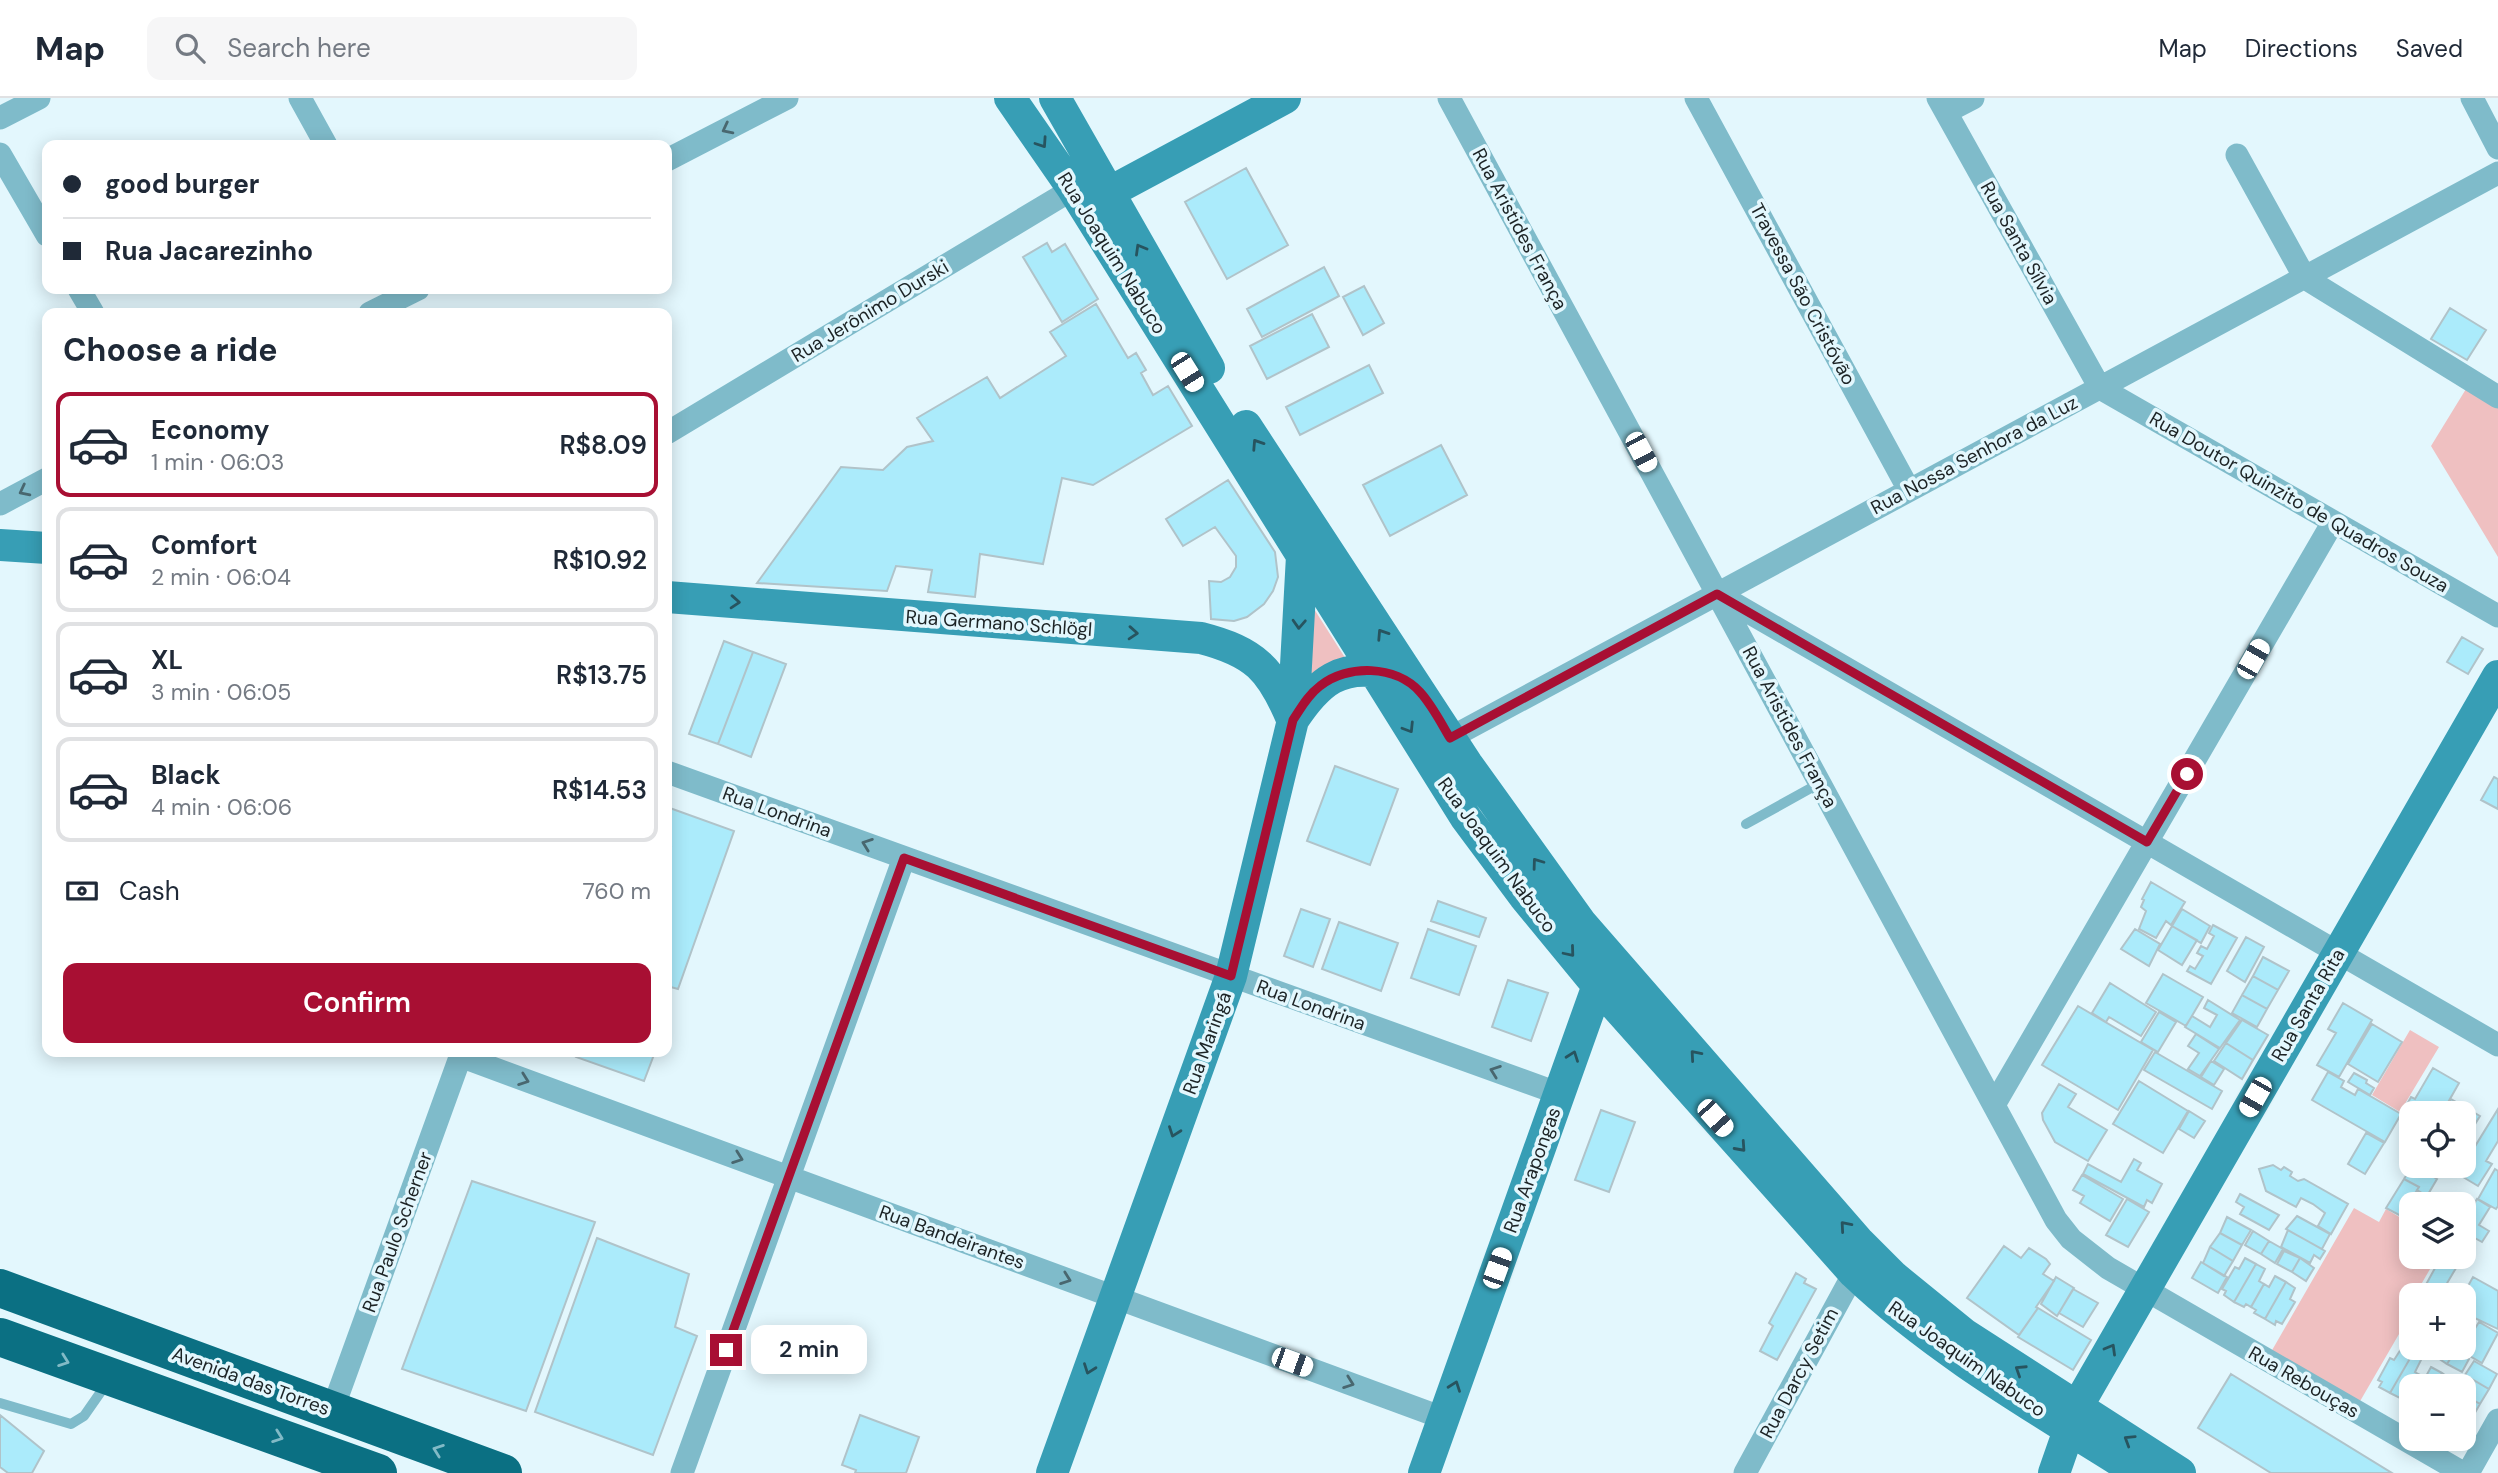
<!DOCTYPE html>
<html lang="en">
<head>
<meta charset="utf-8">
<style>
	:root { --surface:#fff; --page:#f6f6f7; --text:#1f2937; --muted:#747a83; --line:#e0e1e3; --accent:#a80f33 }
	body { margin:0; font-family:"DM Sans",sans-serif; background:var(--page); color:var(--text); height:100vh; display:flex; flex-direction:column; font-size:26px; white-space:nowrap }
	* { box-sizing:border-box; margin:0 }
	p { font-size:23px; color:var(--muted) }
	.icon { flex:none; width:38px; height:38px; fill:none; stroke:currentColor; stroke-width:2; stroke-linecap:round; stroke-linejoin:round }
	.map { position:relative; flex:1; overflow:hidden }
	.drawer { position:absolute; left:42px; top:210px; width:630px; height:749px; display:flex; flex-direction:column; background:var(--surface); border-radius:14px; box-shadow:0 4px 18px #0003 }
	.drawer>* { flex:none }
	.top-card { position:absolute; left:42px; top:42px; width:630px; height:154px; border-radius:14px; box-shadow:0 4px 18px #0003; display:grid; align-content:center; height:154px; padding:0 21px; background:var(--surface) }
	.tools { position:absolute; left:2399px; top:1003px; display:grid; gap:14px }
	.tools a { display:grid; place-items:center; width:77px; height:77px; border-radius:14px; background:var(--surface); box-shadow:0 4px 18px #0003; font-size:35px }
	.end { position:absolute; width:32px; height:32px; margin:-16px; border:9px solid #a80f33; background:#fff; box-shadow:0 0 0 4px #fff }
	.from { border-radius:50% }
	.bubble { position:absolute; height:49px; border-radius:14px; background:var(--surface); box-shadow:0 4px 18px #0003; font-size:23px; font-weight:600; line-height:49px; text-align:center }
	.car { position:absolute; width:21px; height:42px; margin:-21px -10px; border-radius:9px; box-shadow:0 0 5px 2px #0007; background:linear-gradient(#fff 24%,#345 0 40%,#fff 0 76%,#345 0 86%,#fff 0) }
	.top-card b { display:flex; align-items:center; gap:24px; height:66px; font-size:26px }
	.top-card b+b { border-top:2px solid var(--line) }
	.top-card i { width:18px; height:18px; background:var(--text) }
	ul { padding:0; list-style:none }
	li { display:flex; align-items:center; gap:21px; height:105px; margin:0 14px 10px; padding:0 7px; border:4px solid var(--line); border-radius:14px }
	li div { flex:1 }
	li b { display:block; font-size:26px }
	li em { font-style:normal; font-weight:600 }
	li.active { border-color:var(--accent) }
	li>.icon { width:63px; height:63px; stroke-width:1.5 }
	h2 { padding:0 21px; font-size:32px; line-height:84px }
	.pay { display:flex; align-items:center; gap:18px; height:77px; padding:0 21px; font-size:26px }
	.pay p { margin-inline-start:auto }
	.button { display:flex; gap:14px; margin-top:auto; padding:14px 21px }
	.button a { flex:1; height:80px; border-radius:14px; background:var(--accent); color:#fff; font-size:28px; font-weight:600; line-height:80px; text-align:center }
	header { display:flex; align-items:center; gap:42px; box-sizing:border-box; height:98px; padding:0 35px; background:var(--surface); border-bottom:2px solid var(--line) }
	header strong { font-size:33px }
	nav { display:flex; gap:38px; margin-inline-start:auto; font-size:24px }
	.search { width:490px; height:63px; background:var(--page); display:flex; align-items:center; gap:18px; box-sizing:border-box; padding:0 24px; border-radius:14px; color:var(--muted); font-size:26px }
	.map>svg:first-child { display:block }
	.green { fill:#efc0c1 }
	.building { fill:#abebfb; stroke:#b0c3c9; stroke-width:2 }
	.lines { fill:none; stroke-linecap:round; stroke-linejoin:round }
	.lane { stroke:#7fbbca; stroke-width:10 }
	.street { stroke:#7fbbca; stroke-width:23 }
	.secondary { stroke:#379eb5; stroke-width:32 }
	.highway { stroke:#0b7083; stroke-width:38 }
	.oneway { stroke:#49676f }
	.oneway2 { stroke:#27545f }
	.oneway3 { stroke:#82bac6 }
	.route { stroke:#a80f33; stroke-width:9 }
	.labels { text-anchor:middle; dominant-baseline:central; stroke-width:7; stroke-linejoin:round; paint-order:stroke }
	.street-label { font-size:19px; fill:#1c2325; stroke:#e3f7fd }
</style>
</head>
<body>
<header>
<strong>Map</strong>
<div class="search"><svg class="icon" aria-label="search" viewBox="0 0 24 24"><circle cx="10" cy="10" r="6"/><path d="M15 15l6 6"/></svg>Search here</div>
<nav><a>Map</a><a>Directions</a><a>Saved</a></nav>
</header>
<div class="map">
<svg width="2498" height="1375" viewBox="0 0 2498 1375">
	<rect width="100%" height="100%" fill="#e3f7fd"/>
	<path class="green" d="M2466,291L2498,310V459L2431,348Z
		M1309,503L1349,566L1303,582Z
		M2410,932L2439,949L2400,1014L2372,997Z
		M2354,1110L2379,1124L2386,1111L2411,1126V1135L2408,1142L2411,1144L2412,1158L2437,1159L2415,1197H2412L2411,1203L2401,1221L2406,1224L2359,1305L2271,1254Z"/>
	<path class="building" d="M1246,70L1288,147L1227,181L1185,104Z
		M1047,145L1052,154L1065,146L1098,201L1062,224L1023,159Z
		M1324,169L1339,198L1262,239L1247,211Z
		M1364,188L1384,225L1363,237L1343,199Z
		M1096,206L1128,260L1136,255L1146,272L1141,275L1153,297L1168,288L1192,328L1093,387L1062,380L1043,466L980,456L975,499L928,494L932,472L896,468L887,493L757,485L841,369L883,372L907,349L933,343L917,320L987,279L1000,300L1066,258L1050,234Z
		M2450,210L2486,232L2467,262L2431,241Z
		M1312,216L1329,249L1267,281L1250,248Z
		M1369,267L1383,295L1300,337L1286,309Z
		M1441,347L1467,397L1390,438L1363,387Z
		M1228,382L1275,454L1278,479L1273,493L1264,506L1247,519L1234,523L1211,521L1209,483L1221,484L1230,479L1236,469V458L1215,429L1183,448L1166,421Z
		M2462,539L2483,551L2468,576L2447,564Z
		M724,543L753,554L718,646L689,636Z
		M753,554L786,566L751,659L718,646Z
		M1335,668L1398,691L1370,767L1307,743Z
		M2494,679L2498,681V711L2481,702Z
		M667,709L734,733L678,891L667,888V761L671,749L667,747Z
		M2151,784L2185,804L2171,827L2166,823L2156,840L2139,831L2146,813L2141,809L2144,802L2142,801Z
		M1438,803L1486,820L1479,839L1431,823Z
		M1301,811L1330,821L1313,869L1284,858Z
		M2182,811L2210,828L2201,845L2172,828Z
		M1339,824L1398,845L1381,893L1322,871Z
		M2213,827L2237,840L2211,886L2187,873L2190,868L2195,871L2203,858L2197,855L2201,848L2207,851L2214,838L2209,835Z
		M2172,828L2197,842L2182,867L2158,852Z
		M1428,831L1476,848L1459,897L1411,880Z
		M2135,831L2160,846L2149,868L2121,851Z
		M2246,839L2264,849L2245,884L2227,873Z
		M2263,859L2289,873L2278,892L2253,878Z
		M2163,876L2203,899L2186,928L2146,905Z
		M2253,878L2278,892L2267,911L2242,897Z
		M1508,882L1548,895L1531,943L1492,929Z
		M2110,885L2156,914L2141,938L2109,919L2106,924L2092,915Z
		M2242,897L2267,911L2257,929L2232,915Z
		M2208,902L2240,922L2220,950L2185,929L2192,918L2210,929L2217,917L2204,910Z
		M2343,905L2372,922L2339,979L2317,967L2336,935L2328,931Z
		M2078,908L2153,952L2118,1012L2042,967Z
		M2159,914L2176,924L2158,954L2141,944Z
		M2242,922L2268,937L2253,962L2226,945Z
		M2372,926L2402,944L2378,984L2348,966Z
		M2196,936L2219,951L2200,978L2188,971L2199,955L2188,948Z
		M2226,945L2253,962L2242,981L2214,963Z
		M578,954H655L644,983L576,959Z
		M2155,954L2222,993L2212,1011L2144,972Z
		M2211,963L2224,971L2214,987L2201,979Z
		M2433,970L2459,985L2442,1015L2434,1010L2432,1015H2412V1021L2405,1018L2410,1010L2406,1008L2411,999L2415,1001Z
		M2328,974L2344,983L2341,989L2355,997L2358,991L2401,1016L2385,1044L2312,1002Z
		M2354,975L2367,982L2366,985L2374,990L2370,997L2348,984Z
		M2139,983L2188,1013L2163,1055L2113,1026Z
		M2059,986L2076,996L2068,1009L2107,1032L2088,1063L2055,1044L2043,1022L2042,1015Z
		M2451,1001L2480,1018L2464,1044V1015H2443Z
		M2498,1011V1043L2486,1063L2492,1066L2478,1088L2458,1076Z
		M1601,1012L1635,1024L1609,1094L1575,1082Z
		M2189,1013L2205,1023L2194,1040L2179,1031Z
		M2366,1035L2384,1045L2365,1076L2348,1066Z
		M2134,1061L2141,1065L2137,1072L2162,1086L2152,1105L2147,1102L2144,1109L2083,1076L2088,1066L2121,1084Z
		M2273,1067L2281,1072L2284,1069L2292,1074L2290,1078L2298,1083L2304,1081L2348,1106L2331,1136L2318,1128L2325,1115L2313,1106L2301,1100L2296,1109L2266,1093L2259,1071Z
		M2412,1068H2436L2430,1077L2437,1081L2427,1098L2417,1092L2419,1089L2404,1081Z
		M2495,1071L2498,1073V1108L2496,1111L2478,1101Z
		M2082,1077L2123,1101L2110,1123L2080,1105L2084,1098L2073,1092Z
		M2404,1081L2419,1089L2401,1118L2386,1110Z
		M472,1083L595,1124L526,1313L402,1271Z
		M2240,1096L2279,1117L2269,1132L2240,1116L2244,1109L2236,1104Z
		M2127,1101L2149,1114L2128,1149L2106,1137Z
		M2477,1101L2490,1109L2479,1127L2489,1133L2482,1144L2464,1134V1123Z
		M2297,1118L2330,1136L2322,1151L2286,1131Z
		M2227,1119L2251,1132L2242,1147L2220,1135Z
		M2288,1132L2325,1153L2320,1161L2314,1157L2310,1165L2281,1149Z
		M2253,1133L2269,1143L2261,1156L2245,1147Z
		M2220,1135L2242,1147L2233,1163L2210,1149Z
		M597,1140L689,1176L675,1229L697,1238L653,1357L535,1314Z
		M2269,1143L2283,1151L2275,1165L2261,1156Z
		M2004,1148L2021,1160L2029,1150L2046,1161L2050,1166L2043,1176L2054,1183L2036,1209L2038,1210L2019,1237L1967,1200Z
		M2210,1149L2233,1163L2224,1178L2203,1165Z
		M2284,1153L2300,1160L2292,1174L2277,1166Z
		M2245,1160L2256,1166L2234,1204L2224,1197L2226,1193L2222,1191L2235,1169L2239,1171Z
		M2300,1160L2314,1170L2306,1183L2292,1174Z
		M2440,1161L2456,1170L2440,1197H2431L2423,1192Z
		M2201,1164L2227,1179L2218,1195L2192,1180Z
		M2256,1166L2265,1171L2259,1183L2264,1186L2251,1209L2246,1206L2244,1209L2234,1204Z
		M1796,1175L1806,1181L1804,1185L1816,1191L1777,1262L1760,1253L1773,1228L1769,1225Z
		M2275,1178L2286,1184L2265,1221L2254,1215L2256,1212L2251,1209L2264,1186L2269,1189Z
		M2056,1179L2074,1190L2057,1218L2041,1206Z
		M2473,1179L2498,1193V1231L2464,1215L2463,1197Z
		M2286,1184L2295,1190L2290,1201L2295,1204L2282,1226L2276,1223L2275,1227L2265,1221Z
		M2073,1191L2098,1205L2083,1229L2059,1215Z
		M2038,1210L2091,1242L2073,1272L2018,1239Z
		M2479,1224L2498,1235L2482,1265L2461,1253Z
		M2437,1250H2453L2456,1251L2447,1266L2432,1256Z
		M2401,1251L2412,1257L2390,1295L2379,1289L2382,1284L2378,1282L2390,1260L2394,1262Z
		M2456,1251L2469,1261L2462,1274L2447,1266Z
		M2412,1257L2421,1262L2415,1274L2420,1277L2406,1300L2402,1297L2400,1300L2390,1295Z
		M2474,1263L2497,1276L2489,1291L2465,1277Z
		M2431,1269L2442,1275L2435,1288H2414L2420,1277L2425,1280Z
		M2442,1275L2451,1281L2447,1288H2435Z
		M2231,1276L2392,1375H2271L2198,1330Z
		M2465,1277L2489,1291L2480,1306L2464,1297V1288H2459Z
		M2464,1297L2480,1306L2472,1320L2464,1316Z
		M0,1317L44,1353L32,1375H8L0,1369Z
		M860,1317L919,1339L906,1375H855L856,1372L842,1367Z"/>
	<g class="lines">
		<path class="lane" d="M1746,726L1820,685
			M0,1305L71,1326L84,1318L107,1285"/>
		<path class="street" d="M300,0L326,47
			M1449,0L2056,1122L2071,1141L2108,1170L2463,1375
			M1696,0L1909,392
			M1938,0L2100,290L2498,518
			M2472,0L2498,50
			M1946,14L1973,0
			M0,20L39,0
			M0,56L47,137
			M2237,57L2305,180L2498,299
			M667,62L787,0
			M79,191L93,215
			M370,215L418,191
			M667,335L1073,91
			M0,406L47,381
			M1719,497L2498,947
			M1450,640L2498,75
			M667,674L1560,996
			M460,958L1443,1320
			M1994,1007L2333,424
			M332,1313L462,954
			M682,1375L904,760
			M1745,1375L1854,1175
			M2468,1375L2498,1322"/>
		<path class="secondary" d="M1010,0L1073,91L1466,720L1524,798L1598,888L1854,1175C1938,1255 2041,1313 2139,1375
			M1055,0L1209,270
			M1108,95L1285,0
			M1246,328L1467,666L1581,825L1858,1143L1894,1179L1964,1236L2180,1375
			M0,447L47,450
			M667,499L1201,540C1255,554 1271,571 1292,621
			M1293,622C1318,584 1341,564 1389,576
			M1052,1375L1231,878L1293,622L1302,458
			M1424,1375L1603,873
			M2054,1375L2077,1309L2498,578"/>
		<path class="highway" d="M0,1190L503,1375
			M0,1239L378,1375"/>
	</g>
	<defs><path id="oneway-chevron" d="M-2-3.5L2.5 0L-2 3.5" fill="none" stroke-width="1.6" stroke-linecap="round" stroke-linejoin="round" transform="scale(1.75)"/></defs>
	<g class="oneway">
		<use href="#oneway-chevron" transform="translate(727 31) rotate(153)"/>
		<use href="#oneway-chevron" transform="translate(24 393) rotate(153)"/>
		<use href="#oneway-chevron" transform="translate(867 746) rotate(-160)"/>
		<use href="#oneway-chevron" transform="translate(1495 973) rotate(-160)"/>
		<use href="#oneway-chevron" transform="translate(524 982) rotate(20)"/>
		<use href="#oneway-chevron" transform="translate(738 1060) rotate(20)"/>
		<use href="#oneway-chevron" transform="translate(1066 1181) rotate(20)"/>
		<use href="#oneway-chevron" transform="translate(1349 1285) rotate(20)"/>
	</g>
	<g class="oneway2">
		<use href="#oneway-chevron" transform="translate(1042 45) rotate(56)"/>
		<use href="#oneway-chevron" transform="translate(1140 151) rotate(-120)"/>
		<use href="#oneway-chevron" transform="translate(1257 346) rotate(-123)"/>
		<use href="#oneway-chevron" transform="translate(735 504) rotate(4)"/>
		<use href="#oneway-chevron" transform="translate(1299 526) rotate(93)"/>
		<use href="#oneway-chevron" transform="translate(1133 535) rotate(4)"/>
		<use href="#oneway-chevron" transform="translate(1382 536) rotate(-123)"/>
		<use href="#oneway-chevron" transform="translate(1409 630) rotate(58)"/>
		<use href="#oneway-chevron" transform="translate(1537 765) rotate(-126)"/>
		<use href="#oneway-chevron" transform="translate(1570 854) rotate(50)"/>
		<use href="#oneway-chevron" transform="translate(1695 957) rotate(-131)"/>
		<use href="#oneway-chevron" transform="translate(1573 958) rotate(-70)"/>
		<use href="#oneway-chevron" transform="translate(1174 1034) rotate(110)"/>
		<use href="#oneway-chevron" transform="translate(1741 1049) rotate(48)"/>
		<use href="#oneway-chevron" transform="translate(1845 1128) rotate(-131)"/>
		<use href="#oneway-chevron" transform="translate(2111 1251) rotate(-60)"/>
		<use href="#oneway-chevron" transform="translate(1089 1271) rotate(110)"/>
		<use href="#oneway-chevron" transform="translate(2020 1272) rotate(-147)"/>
		<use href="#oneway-chevron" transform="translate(1455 1288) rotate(-70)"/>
		<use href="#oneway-chevron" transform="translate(2129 1342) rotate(-148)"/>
	</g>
	<g class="oneway3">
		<use href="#oneway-chevron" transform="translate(64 1263) rotate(20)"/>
		<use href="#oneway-chevron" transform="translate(278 1339) rotate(20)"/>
		<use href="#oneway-chevron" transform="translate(438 1352) rotate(-160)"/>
	</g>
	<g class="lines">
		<path class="route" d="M726,1252L904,760L1231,878L1293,622C1301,610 1308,597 1320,588C1347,566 1396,567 1420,594C1432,607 1441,625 1450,640L1717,496L2147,744L2187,676"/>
	</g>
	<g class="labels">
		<g class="street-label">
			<text transform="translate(1520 131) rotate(62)">Rua Aristides França</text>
			<text transform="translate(2019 145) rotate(61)">Rua Santa Sílvia</text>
			<text transform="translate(1112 155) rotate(58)">Rua Joaquim Nabuco</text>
			<text transform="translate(1803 196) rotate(62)">Travessa São Cristóvão</text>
			<text transform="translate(870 213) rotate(-31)">Rua Jerônimo Durski</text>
			<text transform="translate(1974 357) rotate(-28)">Rua Nossa Senhora da Luz</text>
			<text transform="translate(2299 404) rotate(30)">Rua Doutor Quinzito de Quadros Souza</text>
			<text transform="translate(999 525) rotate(4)">Rua Germano Schlögl</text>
			<text transform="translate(1790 629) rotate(62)">Rua Aristides França</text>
			<text transform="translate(777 714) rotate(20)">Rua Londrina</text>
			<text transform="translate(1497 757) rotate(54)">Rua Joaquim Nabuco</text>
			<text transform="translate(1311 907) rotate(20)">Rua Londrina</text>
			<text transform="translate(2308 907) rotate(-60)">Rua Santa Rita</text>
			<text transform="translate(1207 945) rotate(-70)">Rua Maringá</text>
			<text transform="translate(1532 1072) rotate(-70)">Rua Arapongas</text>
			<text transform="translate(397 1134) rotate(-70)">Rua Paulo Scherner</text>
			<text transform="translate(952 1139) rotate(20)">Rua Bandeirantes</text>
			<text transform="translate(1967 1261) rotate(35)">Rua Joaquim Nabuco</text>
			<text transform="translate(1799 1275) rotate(-62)">Rua Darcy Setim</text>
			<text transform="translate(251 1283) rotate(20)">Avenida das Torres</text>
			<text transform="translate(2304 1284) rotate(30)">Rua Rebouças</text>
		</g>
	</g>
</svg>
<div class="tools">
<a><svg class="icon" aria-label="locate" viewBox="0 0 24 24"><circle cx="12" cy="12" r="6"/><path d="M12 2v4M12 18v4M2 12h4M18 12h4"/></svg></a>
<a><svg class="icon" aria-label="layers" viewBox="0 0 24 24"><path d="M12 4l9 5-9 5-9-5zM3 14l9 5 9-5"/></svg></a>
<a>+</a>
<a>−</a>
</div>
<i class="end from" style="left:2187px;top:676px"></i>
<i class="end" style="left:726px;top:1252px"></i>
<div class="bubble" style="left:751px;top:1227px;width:116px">2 min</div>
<i class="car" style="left:1187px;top:274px;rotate:148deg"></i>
<i class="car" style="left:1641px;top:354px;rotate:152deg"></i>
<i class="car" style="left:2253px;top:561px;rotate:30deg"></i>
<i class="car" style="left:2255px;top:999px;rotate:210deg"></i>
<i class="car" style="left:1715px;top:1020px;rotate:138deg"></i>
<i class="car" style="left:1497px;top:1170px;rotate:20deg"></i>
<i class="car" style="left:1292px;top:1264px;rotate:110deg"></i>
<div class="top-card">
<b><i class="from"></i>good burger</b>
<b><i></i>Rua Jacarezinho</b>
</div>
<section class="drawer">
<h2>Choose a ride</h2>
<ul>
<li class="active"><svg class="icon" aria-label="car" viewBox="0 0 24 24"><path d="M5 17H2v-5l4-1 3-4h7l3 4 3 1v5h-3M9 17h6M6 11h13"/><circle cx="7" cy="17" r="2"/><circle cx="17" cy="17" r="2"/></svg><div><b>Economy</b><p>1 min · 06:03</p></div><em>R$8.09</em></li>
<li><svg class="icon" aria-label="car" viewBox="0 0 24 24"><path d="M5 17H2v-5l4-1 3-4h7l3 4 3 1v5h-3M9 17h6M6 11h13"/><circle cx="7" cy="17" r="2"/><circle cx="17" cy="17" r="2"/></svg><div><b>Comfort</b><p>2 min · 06:04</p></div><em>R$10.92</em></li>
<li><svg class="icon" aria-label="car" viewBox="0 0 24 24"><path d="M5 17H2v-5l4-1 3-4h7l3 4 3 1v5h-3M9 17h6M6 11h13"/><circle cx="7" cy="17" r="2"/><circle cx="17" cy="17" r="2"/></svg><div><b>XL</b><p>3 min · 06:05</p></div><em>R$13.75</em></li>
<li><svg class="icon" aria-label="car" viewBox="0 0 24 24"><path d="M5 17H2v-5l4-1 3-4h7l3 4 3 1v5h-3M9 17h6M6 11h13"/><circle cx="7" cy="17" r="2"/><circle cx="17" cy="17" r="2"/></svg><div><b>Black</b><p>4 min · 06:06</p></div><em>R$14.53</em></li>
</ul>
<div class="pay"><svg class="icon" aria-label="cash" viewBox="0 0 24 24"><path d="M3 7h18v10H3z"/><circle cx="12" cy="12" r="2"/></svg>Cash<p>760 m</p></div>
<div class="button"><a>Confirm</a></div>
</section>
</div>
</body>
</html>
